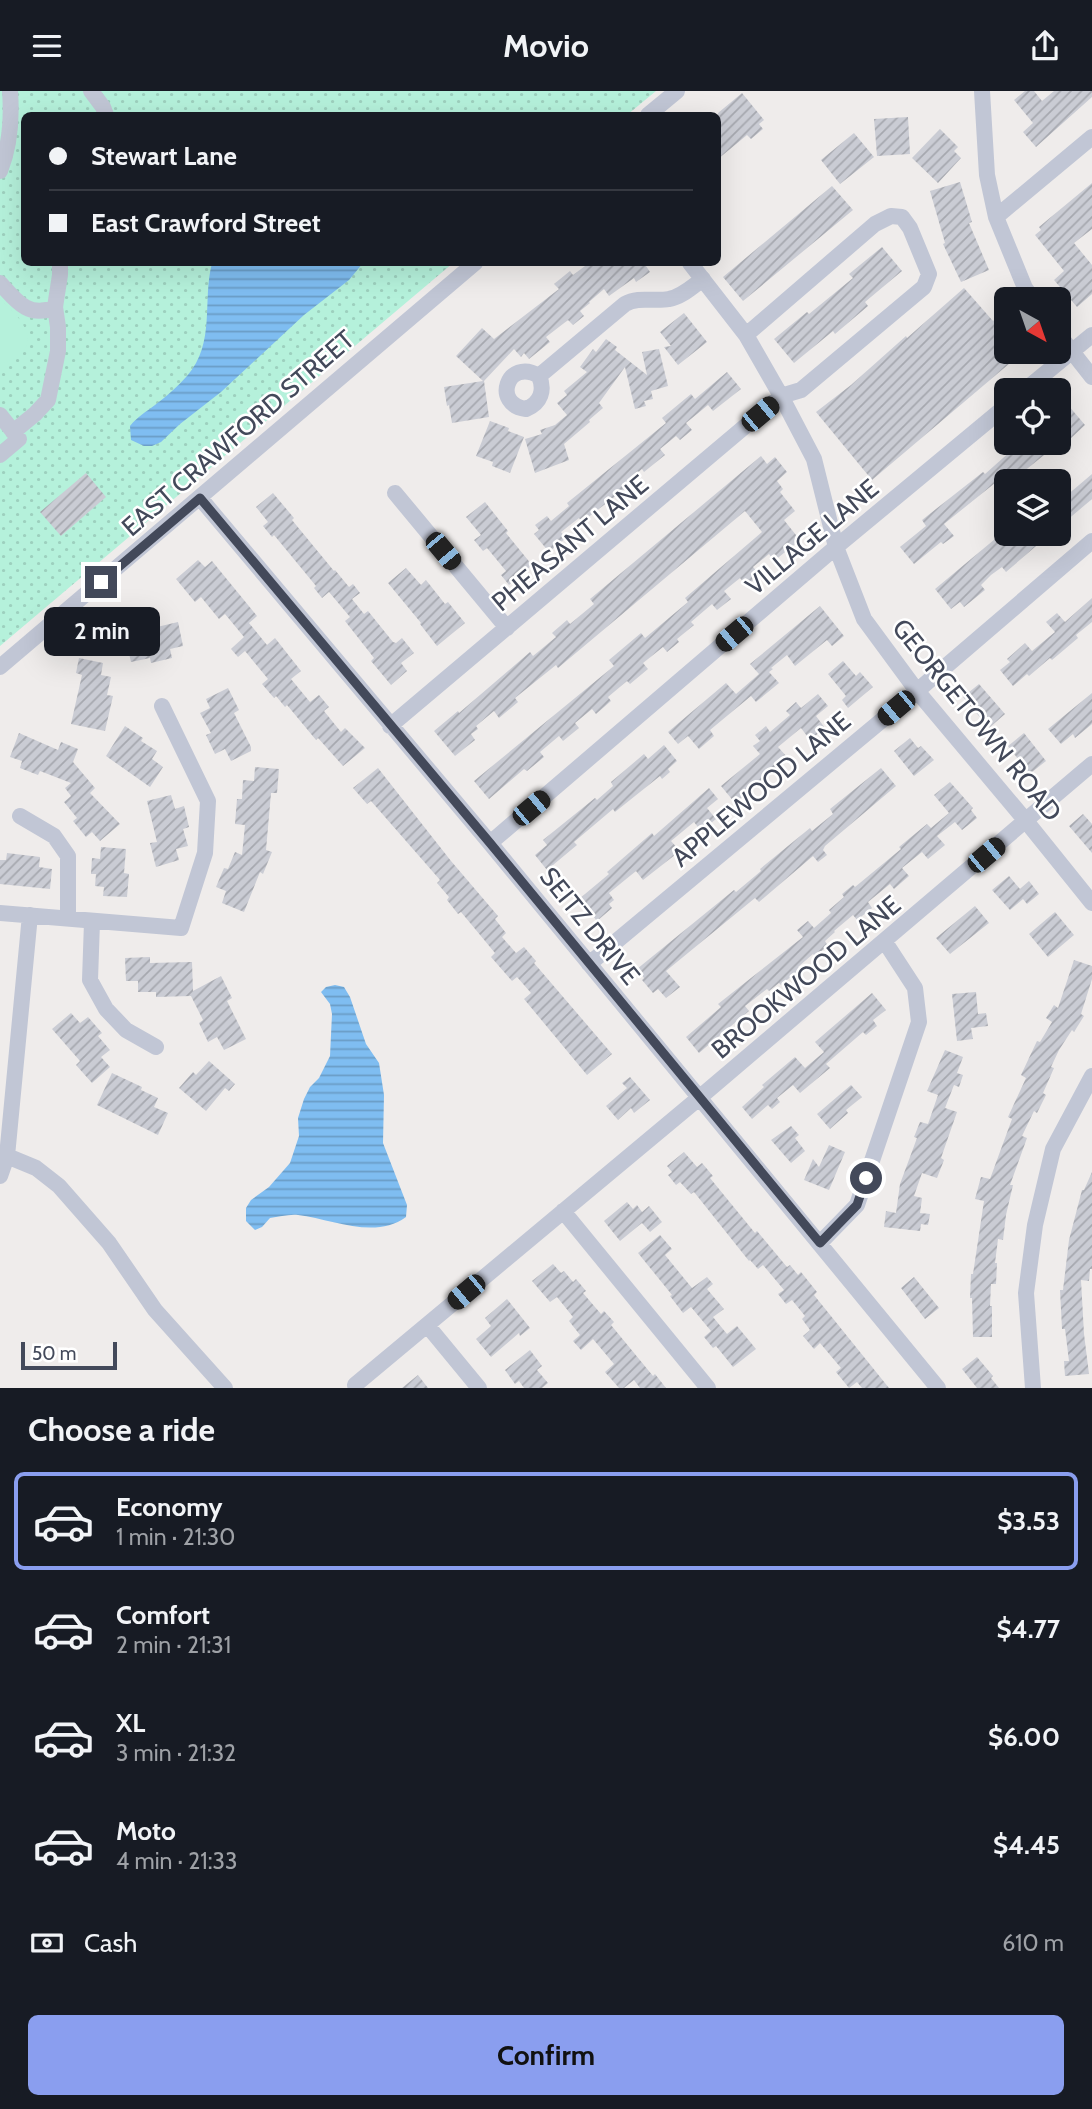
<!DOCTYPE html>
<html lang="en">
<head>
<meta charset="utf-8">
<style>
	:root { --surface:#171b24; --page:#242831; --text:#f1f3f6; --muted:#9ea1a6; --line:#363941; --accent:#8a9eef }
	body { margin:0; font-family:Cabin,sans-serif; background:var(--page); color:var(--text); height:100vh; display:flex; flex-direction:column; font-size:26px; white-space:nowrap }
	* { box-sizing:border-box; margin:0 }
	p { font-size:23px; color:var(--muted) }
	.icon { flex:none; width:38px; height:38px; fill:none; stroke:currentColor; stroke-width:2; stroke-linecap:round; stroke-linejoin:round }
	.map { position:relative; height:1297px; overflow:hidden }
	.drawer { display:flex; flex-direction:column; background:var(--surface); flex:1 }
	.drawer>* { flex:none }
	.banner { position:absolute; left:21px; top:21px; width:700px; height:154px; border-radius:10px; box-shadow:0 7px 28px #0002; display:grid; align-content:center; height:154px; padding:0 28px; background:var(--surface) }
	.needle { width:46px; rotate:140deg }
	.buttons { position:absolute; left:994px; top:196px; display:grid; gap:14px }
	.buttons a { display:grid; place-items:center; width:77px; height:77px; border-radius:10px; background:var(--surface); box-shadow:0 7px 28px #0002; font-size:35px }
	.scale { position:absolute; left:21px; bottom:18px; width:96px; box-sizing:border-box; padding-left:7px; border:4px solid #43495a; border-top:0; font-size:19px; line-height:24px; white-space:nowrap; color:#43495a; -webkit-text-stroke:5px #fff; paint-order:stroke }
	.end { position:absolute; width:32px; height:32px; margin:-16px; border:9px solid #43495a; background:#fff; box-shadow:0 0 0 4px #fff }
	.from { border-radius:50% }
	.bubble { position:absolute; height:49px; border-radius:10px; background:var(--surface); box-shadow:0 7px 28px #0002; font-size:23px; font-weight:800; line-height:49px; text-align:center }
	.car { position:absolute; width:21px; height:42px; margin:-21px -10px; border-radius:9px; box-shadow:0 0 5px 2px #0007; background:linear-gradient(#222 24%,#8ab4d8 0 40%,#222 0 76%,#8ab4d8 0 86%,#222 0) }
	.banner b { display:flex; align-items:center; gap:24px; height:66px; font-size:26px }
	.banner b+b { border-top:2px solid var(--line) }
	.banner i { width:18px; height:18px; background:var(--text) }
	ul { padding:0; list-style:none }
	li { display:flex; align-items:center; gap:21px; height:98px; margin:0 14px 10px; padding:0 14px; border:4px solid transparent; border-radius:10px }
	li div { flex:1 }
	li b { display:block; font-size:26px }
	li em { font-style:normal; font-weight:800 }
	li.active { border-color:var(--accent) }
	li>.icon { width:63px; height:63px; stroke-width:1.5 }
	h2 { padding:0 28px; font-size:32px; line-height:84px }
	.pay { display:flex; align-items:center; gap:18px; height:77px; padding:0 28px; font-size:26px }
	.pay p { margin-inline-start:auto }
	.action { display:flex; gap:14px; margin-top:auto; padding:14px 28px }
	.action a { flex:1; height:80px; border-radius:10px; background:var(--accent); color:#111; font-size:28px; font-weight:800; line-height:80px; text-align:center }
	header { display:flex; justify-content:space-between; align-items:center; height:91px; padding:0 28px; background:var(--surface); font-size:32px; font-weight:800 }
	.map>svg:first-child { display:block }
	.grass { fill:url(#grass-dots) }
	.green { fill:#b5f1db }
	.water { fill:url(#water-rules) }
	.building { fill:url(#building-hatch) }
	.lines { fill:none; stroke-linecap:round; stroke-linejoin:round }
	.minor { stroke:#c1c6d5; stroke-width:16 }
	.route { stroke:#43495a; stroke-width:9 }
	.labels { text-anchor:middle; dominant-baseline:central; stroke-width:5; stroke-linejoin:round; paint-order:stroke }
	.street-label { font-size:26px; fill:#43495a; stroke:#fff }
</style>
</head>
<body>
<header><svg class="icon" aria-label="menu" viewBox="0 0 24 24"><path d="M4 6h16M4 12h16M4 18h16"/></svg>Movio<svg class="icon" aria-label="share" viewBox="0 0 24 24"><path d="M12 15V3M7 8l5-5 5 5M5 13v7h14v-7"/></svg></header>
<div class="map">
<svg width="1092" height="1297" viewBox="0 0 1092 1297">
	<defs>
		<pattern id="grass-dots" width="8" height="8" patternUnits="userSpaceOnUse" patternTransform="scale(1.75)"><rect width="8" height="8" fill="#b5f1db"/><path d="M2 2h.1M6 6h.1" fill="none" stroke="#9dd0be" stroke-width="1.8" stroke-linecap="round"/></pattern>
		<pattern id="water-rules" width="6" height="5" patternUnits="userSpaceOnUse" patternTransform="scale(1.75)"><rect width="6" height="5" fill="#7fbdf1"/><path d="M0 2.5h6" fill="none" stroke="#6a9cc6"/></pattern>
		<pattern id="building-hatch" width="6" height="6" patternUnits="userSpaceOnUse" patternTransform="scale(1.75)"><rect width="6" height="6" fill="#caccd4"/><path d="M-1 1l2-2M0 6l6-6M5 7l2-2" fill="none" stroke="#a6a8af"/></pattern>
	</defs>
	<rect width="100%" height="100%" fill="#efeceb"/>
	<path class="grass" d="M0,0H656L627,24H24V172H453L0,555Z"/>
	<path class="green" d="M0,208C25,229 47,260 0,273Z"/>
	<path class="water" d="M212,172H363L349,189L304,224L221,301L180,333L161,351L152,355H144L131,349L130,335C137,326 146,321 155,314C166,306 178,295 187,285C216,252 202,210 212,172Z
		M335,894L344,896L350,906L366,953L379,972L384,1004L383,1052L407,1114L406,1126C375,1149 332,1128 298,1124C289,1123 279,1126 270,1127L262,1136L255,1139L246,1130V1117L251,1109L269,1096L290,1072L299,1045L298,1027L304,1008L310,996L319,987L330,965L332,923L330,913L321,901L326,896Z"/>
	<path class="building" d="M1025,0H1034L1042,10L1054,0H1092V6L1036,56L1023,41L1033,32L1014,9Z
		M742,2L764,29L759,33L763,38L751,48L747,44L718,68V22Z
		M908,26L910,63L877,65L874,28Z
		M940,38L958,56L954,60L961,67L938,92L912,67Z
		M854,42L874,66L840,93L821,69Z
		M960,91L972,131L969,132L989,179L961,191L943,153L945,152L930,100Z
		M1092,92V138L1074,152L1092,174V203L1077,216L1054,189L1064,180L1035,144L1041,139L1039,136Z
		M832,95L853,119L743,210L723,186Z
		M882,156L902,180L865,211L868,215L835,243L833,240L794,272L774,248L807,221L809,223L853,187L849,183Z
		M589,172H644L650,181L636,191L634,187L609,205L604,198L589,211L590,212L580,220L584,225L573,234L568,229L546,246L550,251L529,268L524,262L521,266L514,258L484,290L489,326L452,332L449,314L447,315L444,296L483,290L456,265L482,237L494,248L559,198L554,193L570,180L573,184Z
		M964,197L993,230L1000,224L1006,232V261H1023L872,389L816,321L851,294L906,245L907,247Z
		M684,222L707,251L678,274L664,256L671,255L660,241Z
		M606,248L617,256L615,259L647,284L642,261L659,258L668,295L651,300L653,308L644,310L646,315L635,318L625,276L599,312L603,317L589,329L590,331L564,353L569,369L535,382L525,348L542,343L540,339L555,334L567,324L557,312L567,304L564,300L587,281L580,276L593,258L596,261Z
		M727,281L741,298L713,320L708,314L686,332L692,339L680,349L676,345L660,358L665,364L644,381L642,378L623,394L626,397L582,431L579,427L561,441L566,447L549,461L534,443L539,439L535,434L547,425L551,430L569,415L567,412L666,332L662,327L691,303L695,308Z
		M1068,314L1085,334L1053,364L1049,360L1012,390H1006V395L1000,388L944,433L954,445L943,453L941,451L914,473L900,456L926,435L922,429L983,381L985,383L1020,352H1059V322Z
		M490,330L509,337L508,340L524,346L510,382L492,375L493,371L476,365Z
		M761,365L767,373L775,366L787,381L777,390L783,398L780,401L795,420L784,429L800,449L774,470L769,463L753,476L760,484L746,495L740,487L724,500L731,508L717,519L712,513L691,531L694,534L677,548L679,551L667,561L663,556L643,572L648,578L630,593L627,590L608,606L611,610L596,623L592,618L575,632L579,637L563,650L559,645L540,661L544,666L527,680L524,678L489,708L474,690L614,575L609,569L641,542L645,547L688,511L685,507L762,441L745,420L558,577L556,574L515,607L518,611L499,627L494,620L476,635L478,638L471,643L475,649L455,665L434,640L458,620L459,622L530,561L533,565L556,546L552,542L567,529L570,533L594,513L590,508Z
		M86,382L106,406L61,445L40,421Z
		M1092,383V408L1059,436V411Z
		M273,402L294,427L292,429L334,480L335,479L349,496L353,493L360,502L352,508L364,523L368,520L393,551L396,552L402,547L414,562L401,572L407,580L391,594L371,570L374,567L345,530L350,526L329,501L322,507L314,497L316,495L274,444L272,446L263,435L268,431L256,416Z
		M485,411L508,440L506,442L532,474L509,494L501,484L506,480L487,457L483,460L474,449L481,444L466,426Z
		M1001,443H1050L1006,481L1002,476L991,484L981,494L985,499L964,516L960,511L951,518L935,498Z
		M198,469L205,476L212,470L257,525L249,532L267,554L275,547L301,580L291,588L310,611L319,604L329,616L324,620L341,641L345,637L365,657L343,675L318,647L316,649L287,614L285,616L276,605L274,607L262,593L268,588L245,560L238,566L231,558L244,546L225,523L219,528L201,506L195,511L176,488Z
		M406,477L421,494L426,489L445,513L448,511L465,532L437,555L420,533L421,532L388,492Z
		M1092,507V531L1076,544L1078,547L1052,569L1050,567L1029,585L1027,583L1013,595L1000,579L1010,571L1007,568L1025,552L1032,560L1055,541L1046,531L1057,522L1065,531Z
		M820,515L844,545L832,555L827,549L795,575L787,564L771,577L773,578L769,581L779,592L756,611L751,605L710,639L714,645L699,658L688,645L678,653L668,641L726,592L736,603L759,583L750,573Z
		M178,531L183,555L170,558L172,567L151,572L150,567L131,571L123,537L135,534L136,541Z
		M79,567L103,572L101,584L111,586L107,604L113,605L105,640L71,633L82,584L76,582Z
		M843,570L856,585L860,581L873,596L848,617L842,609L846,605L828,583Z
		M979,593L1005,623L989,637L963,606Z
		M228,597L239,619L234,622L251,656V660L231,670L225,658L215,663L206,644L211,642L200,622L210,617L206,608Z
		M1092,602V633L1075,647L1073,643L1061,653L1048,638Z
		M818,603L828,615L816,625L825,637L810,649L801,637L778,656L789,668L735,712L721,695L760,663L753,655L760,650L755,644L766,635L770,641L790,624L786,620L796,611L801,617Z
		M125,635L143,647L141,650L157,660L152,668L163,676L150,696L106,665Z
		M19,642L58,659L61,651L78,658L73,671L95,697L90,702L120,733L100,750L92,741L86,746L73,730L77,727L64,711L71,705L65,697L71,692L40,680L38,684L20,677L22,670L10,666Z
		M1024,642L1046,670L1027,685L1015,671L1018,668L1008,655Z
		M910,647L918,657L921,655L934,669L914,685L894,660Z
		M664,654L677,670L668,678L670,681L662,688L660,685L615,721L613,718L574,751L577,754L547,779L535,764L547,754L543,749L595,707L597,709L613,695L611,691L644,663L648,668Z
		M255,676L279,678L277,702H271L266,759L272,761L263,783L260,781L244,821L222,812L226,800L216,796L224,777L228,778L235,761L242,764L245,734L235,733L237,708H242L243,689L254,690Z
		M378,677L451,770L498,825L495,828L506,842L502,846L516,862L524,856L536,870L534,872L612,963L587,984L524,908L531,902L517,886L512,890L491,866L495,862L461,821L458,823L447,809L449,806L437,792L440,789L371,710L367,713L353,697Z
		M881,677L896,695L825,755L823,759L827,764L818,771L813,765L759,811L755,807L666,880L680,896L666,907L658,898L653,902L642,889L644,887L637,878L734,799L736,801L761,780L760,778L810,737L812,740L833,723L830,718Z
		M950,691L973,717L971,719L977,727L962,739L955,731L937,745L945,754L928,768L922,761L902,777L909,785L894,798L890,793L868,811L872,817L857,829L853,824L834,840L835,841L825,850L828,855L815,865L813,863L798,876L800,878L781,894L779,892L769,900L767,898L745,915L749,920L699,962L686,946L721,916L718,913L803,846L797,839L808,830L814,837L831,822L829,819L844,806L842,803L853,794L855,796L901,758L899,756L927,733L931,737L949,722L934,704Z
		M709,697L718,708L707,717L716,728L701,740L694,731L671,750L680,760L643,789L636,780L609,802L614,809L609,813L612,817L597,830L579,808L609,783L607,781L652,742L654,745Z
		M171,704L175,718L184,715L189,736L183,738L188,755L176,758L179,769L156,776L150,752L157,751L147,710Z
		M1083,723L1092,733V762L1069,735Z
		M101,756L126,758L124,782L129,783L127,806L103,805L104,796L95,795L96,783H91L92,767L100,768Z
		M7,762L40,766L39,776L52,778L50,798L0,793V769H6Z
		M1009,785L1020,798L1029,790L1039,803L1027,813L1023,808L1010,819L992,799Z
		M975,815L989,832L950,863L936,847Z
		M1055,821L1074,844L1048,866L1029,843Z
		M150,866V872L192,871L193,900L221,885L232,907L227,910L246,948L224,959L217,946L208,951L199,932L203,929L191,905L156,906V901H138V890H126L125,867Z
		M1074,869L1092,875V888L1081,923L1084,925L1074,941L1072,939L1059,959L1051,976L1054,977L1043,1002L1046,1004L1037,1022L1034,1020L1022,1045L1027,1047L1010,1094H1013L1006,1124L1003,1149L998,1148L995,1172H997L996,1193H991L990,1215H992V1246H973L972,1207H970L971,1183H973L984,1110L975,1108L981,1086L990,1088L1012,1028L1008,1026L1026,987L1021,984L1037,950L1040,951L1052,931L1046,927L1054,914L1058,917Z
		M976,901L978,923L986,922L988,935L971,937L973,948L957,950L952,903Z
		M872,902L886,919L873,929L877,935L866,944L863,941L826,973L830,977L800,1002L793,994L777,1007L780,1011L772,1018L768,1014L752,1028L742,1016L764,996L762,994L795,966L805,977L824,961L815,951Z
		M71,922L80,932L88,926L102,942L98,945L110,959L101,966L110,976L92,992L76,974L80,970L52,938Z
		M945,959L963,966L957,982L963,984L959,996L954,994L945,1017L957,1021L941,1067L944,1069L937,1087L922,1082L914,1105L922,1107L920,1122L930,1123L928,1134L921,1133L920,1140L884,1136L886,1120L896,1122L900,1093L917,1047L914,1046L920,1031L928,1033L938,1004L927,1000Z
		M209,970L235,993L229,1000L225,997L206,1020L179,997L193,981L196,984Z
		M112,982L142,996L141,999L158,1007L154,1016L168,1022L158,1044L97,1014Z
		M630,986L650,1009L634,1022L631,1017L618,1029L606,1015L627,997L622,992Z
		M851,994L862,1006L846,1019L848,1022L830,1038L817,1023Z
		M791,1035L799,1044L795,1047L805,1060L791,1072L771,1049Z
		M829,1054L845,1061L829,1099L804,1089L813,1068L819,1076Z
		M684,1061L697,1076L702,1072L713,1085L710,1087L755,1142L757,1140L787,1176L790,1174L798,1184L801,1181L817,1201L814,1204L889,1297H862L857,1291L849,1297L836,1281L841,1277L820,1252L814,1258L803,1245L810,1239L802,1228L805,1225L792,1209L786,1213L778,1203L784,1199L763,1174L758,1178L750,1169L749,1170L694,1101L691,1103L680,1091L676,1094L668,1084L672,1081L667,1075Z
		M1092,1081V1178H1090L1089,1190L1081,1189L1084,1243L1089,1283L1065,1285L1064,1270H1069L1065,1238H1062L1060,1199H1063L1069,1149L1082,1099H1084Z
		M627,1111L633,1118L637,1114L642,1121L649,1115L662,1131L650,1141L642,1132L620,1150L604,1130Z
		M660,1144L672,1158L665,1164L692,1197L707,1186L713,1193L707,1198L724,1218L713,1226L727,1243L737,1235L756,1258L733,1276L716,1255L713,1257L704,1246L711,1240L691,1216L683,1222L670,1205L672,1204L638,1162Z
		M553,1173L561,1182L564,1180L573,1191L576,1188L586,1200L583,1202L601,1223L604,1220L614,1231L611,1234L653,1285L655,1283L666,1297H640L634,1289L624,1297H619L605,1281L614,1273L593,1248L581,1259L573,1250L580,1244L569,1230L573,1226L557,1206L550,1211L532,1190Z
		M914,1186L939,1217L925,1228L901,1197Z
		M507,1208L530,1237L520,1245L519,1242L491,1266L476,1248L491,1235L485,1227Z
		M530,1259L542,1275L537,1279L548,1292L542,1297H524L519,1290L515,1293L505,1279Z
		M977,1266L993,1285L991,1287L999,1297H977L962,1278Z
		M418,1284L428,1297H402Z"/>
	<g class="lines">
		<path class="minor" d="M91,0L103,16L106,24
			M982,0L987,84L996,126L1025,197L1033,208
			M648,24L677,0
			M0,80C10,55 12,27 10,0
			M996,126L1092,46
			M690,172L746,244L781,305L814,368L836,456L864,528L917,600L1026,730L1092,812
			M0,192C16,210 29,228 55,216
			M1059,244L1092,286
			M539,285C507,266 492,314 526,318C541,312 545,299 539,285L625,213C639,205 654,211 669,208C682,206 693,195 703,188
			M1025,299L1092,244
			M0,324L19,348L0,364
			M13,341L35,323L48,309L58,260V236L55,216L60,184V172
			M395,402L507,537
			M200,407L490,752L938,1297
			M0,576L475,172
			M390,635L781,305L801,299L924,196L929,183L910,137L902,126L891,125L875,133L746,244
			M20,725L54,745L68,765V827
			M490,752L836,456L1006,315
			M0,822L181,837L205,762L208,710L162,615
			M92,831L90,889L106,918L126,939L156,956
			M589,873L917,600L1092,450
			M7,1065L36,1077L59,1095L109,1152L155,1219L225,1297
			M0,1085L7,1065L30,824
			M563,1120L708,1297
			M820,1152L857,1114L919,931L915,897L885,851
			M427,1234L479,1297
			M355,1294L699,1007L1092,673
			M1033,1297L1026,1202L1035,1134L1053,1058L1092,985"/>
	</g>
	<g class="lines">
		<path class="route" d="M101,491L200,407L490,752L820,1152L857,1114L866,1087"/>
	</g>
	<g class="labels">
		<g class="street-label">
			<text transform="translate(238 342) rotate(-41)">EAST CRAWFORD STREET</text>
			<text transform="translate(812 446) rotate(-40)">VILLAGE LANE</text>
			<text transform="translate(570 452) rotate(-40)">PHEASANT LANE</text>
			<text transform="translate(977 629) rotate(51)">GEORGETOWN ROAD</text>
			<text transform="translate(761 698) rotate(-40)">APPLEWOOD LANE</text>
			<text transform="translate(590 835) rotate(51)">SEITZ DRIVE</text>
			<text transform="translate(806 886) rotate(-40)">BROOKWOOD LANE</text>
		</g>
	</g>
</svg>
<div class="buttons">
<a><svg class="needle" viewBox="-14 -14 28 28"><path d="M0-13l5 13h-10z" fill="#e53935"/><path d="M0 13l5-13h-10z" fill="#9ea1a6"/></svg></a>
<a><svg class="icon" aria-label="locate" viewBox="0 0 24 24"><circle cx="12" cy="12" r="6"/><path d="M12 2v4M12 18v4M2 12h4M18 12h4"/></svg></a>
<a><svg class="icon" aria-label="layers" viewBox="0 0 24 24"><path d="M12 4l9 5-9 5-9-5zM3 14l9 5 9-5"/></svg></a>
</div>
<div class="scale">50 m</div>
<i class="end from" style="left:866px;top:1087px"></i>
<i class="end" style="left:101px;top:491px"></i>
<div class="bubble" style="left:44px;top:516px;width:116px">2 min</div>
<i class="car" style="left:760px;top:323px;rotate:50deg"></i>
<i class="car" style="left:443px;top:460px;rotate:140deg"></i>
<i class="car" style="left:734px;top:543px;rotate:230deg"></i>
<i class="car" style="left:896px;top:617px;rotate:230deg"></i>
<i class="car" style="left:531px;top:717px;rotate:50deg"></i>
<i class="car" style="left:986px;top:764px;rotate:50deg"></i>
<i class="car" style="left:466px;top:1201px;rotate:230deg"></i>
<div class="banner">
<b><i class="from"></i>Stewart Lane</b>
<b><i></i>East Crawford Street</b>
</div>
</div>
<section class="drawer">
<h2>Choose a ride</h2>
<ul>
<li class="active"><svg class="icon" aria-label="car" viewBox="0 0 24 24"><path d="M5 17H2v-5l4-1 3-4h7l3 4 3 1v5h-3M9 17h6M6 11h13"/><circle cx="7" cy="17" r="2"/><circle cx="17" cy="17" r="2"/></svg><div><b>Economy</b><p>1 min · 21:30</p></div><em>$3.53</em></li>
<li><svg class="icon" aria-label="car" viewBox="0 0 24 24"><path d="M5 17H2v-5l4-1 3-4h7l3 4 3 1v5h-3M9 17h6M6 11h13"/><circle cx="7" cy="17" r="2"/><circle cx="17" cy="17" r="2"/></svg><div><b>Comfort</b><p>2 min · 21:31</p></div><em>$4.77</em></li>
<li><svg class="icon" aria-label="car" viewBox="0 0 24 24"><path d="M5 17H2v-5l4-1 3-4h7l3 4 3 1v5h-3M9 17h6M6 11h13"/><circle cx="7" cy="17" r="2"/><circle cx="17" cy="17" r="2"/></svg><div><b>XL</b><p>3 min · 21:32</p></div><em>$6.00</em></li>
<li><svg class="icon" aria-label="car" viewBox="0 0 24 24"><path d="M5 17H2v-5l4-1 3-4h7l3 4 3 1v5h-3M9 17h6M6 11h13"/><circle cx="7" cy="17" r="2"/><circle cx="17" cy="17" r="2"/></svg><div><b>Moto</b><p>4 min · 21:33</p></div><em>$4.45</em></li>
</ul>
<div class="pay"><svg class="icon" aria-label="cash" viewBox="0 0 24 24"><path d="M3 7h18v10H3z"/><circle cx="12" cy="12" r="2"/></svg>Cash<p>610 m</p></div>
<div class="action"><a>Confirm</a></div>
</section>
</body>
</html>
